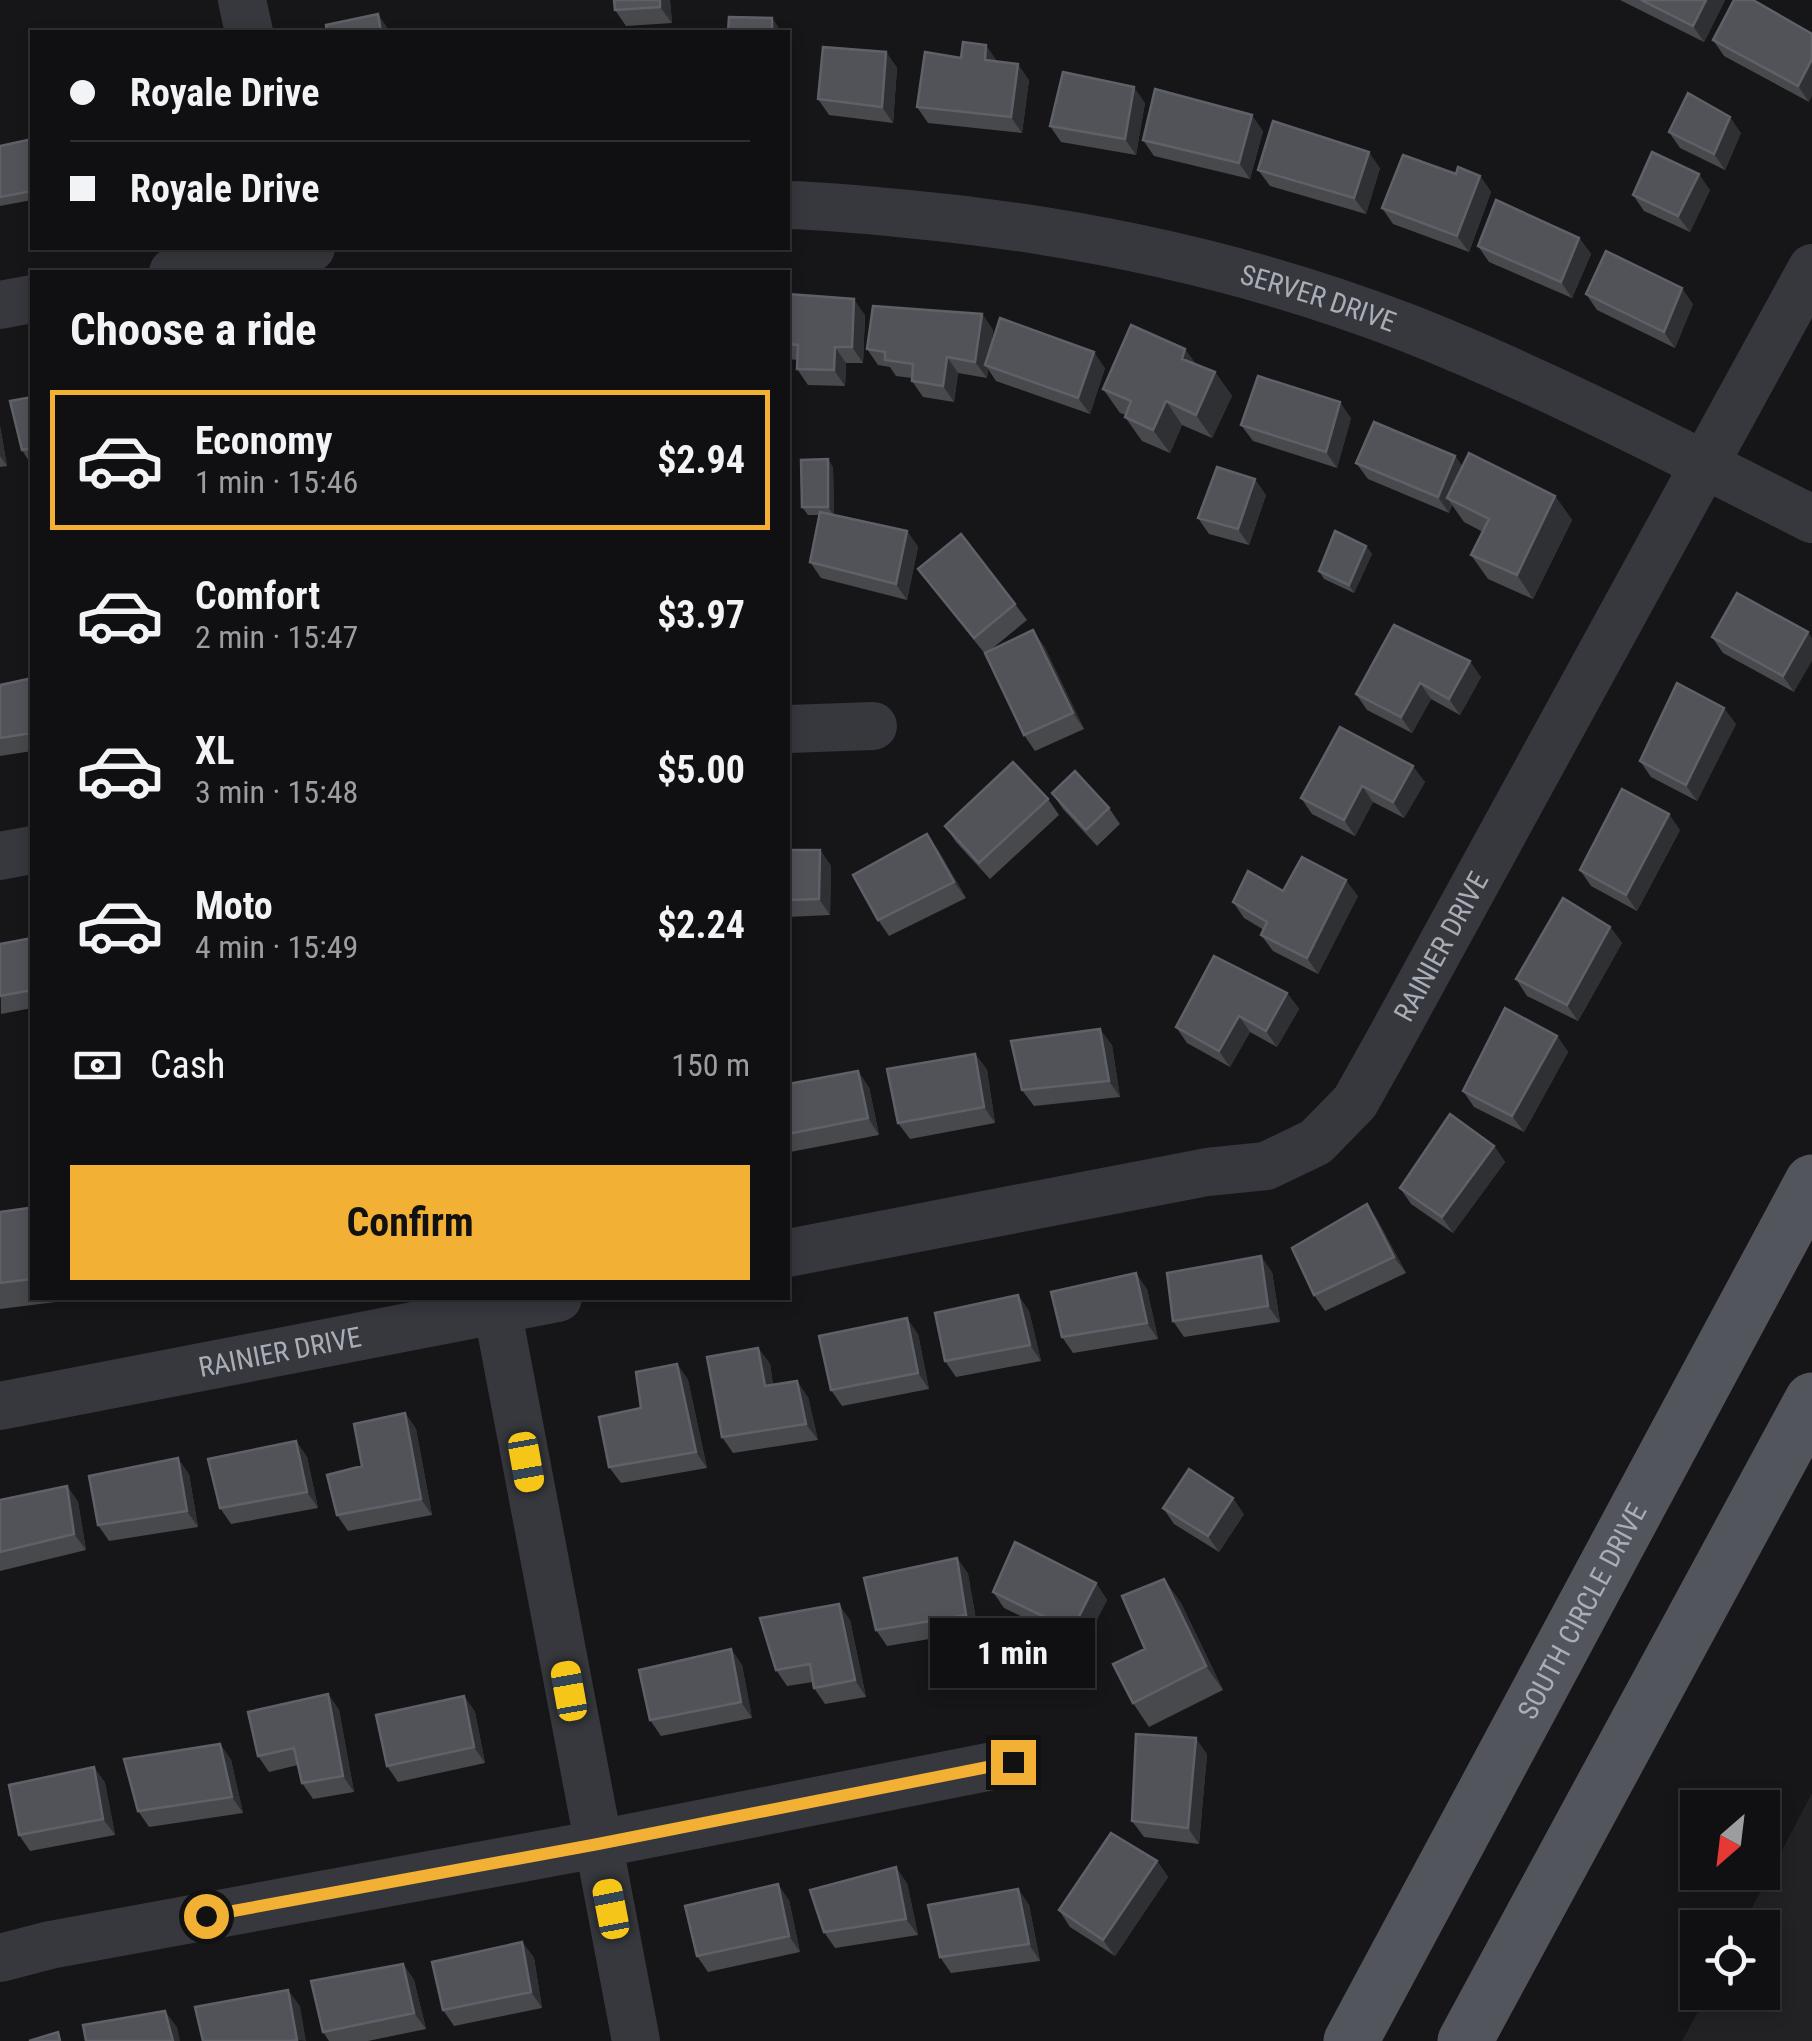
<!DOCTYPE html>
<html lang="en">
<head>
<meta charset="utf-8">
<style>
	:root { --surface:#101012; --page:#19191b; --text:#f1f3f6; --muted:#9c9d9f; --line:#303032; --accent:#f2b134 }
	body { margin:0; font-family:"Roboto Condensed",sans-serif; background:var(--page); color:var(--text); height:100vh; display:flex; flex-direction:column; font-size:38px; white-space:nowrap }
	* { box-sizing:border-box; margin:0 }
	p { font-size:32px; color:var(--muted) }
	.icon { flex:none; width:55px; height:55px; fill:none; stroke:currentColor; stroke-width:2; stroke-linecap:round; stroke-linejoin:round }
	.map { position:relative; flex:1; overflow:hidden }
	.details { position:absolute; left:30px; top:270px; width:760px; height:1030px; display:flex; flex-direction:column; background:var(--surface); border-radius:0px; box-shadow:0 5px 15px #0003,0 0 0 2px var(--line) }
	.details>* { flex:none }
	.hud { position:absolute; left:30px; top:30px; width:760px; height:220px; border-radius:0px; box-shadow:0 5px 15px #0003,0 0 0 2px var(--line); display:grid; align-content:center; height:220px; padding:0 40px; background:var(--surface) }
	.needle { width:65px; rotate:208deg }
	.tools { position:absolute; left:1680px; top:1790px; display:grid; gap:20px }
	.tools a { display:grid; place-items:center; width:100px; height:100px; border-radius:0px; background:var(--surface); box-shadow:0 5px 15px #0003,0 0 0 2px var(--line); font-size:50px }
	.end { position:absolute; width:45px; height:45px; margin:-22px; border:12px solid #f2b134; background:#111; box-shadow:0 0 0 5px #111 }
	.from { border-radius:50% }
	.bubble { position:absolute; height:70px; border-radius:0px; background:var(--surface); box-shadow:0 5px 15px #0003,0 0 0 2px var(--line); font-size:32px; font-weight:700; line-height:70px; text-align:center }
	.car { position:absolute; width:30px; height:60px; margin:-30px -15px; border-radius:12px; box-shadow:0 0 8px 2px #0007; background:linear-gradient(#f5c518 24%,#345 0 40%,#f5c518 0 76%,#345 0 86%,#f5c518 0) }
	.hud b { display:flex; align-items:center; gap:35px; height:95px; font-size:38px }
	.hud b+b { border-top:2px solid var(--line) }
	.hud i { width:25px; height:25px; background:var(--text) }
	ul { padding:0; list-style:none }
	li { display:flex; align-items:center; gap:30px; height:140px; margin:0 20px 15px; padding:0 20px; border:5px solid transparent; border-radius:0px }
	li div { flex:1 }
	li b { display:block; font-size:38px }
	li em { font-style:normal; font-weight:700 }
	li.active { border-color:var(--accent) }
	li>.icon { width:90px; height:90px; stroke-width:1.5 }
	h2 { padding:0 40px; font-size:45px; line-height:120px }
	.pay { display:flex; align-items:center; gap:25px; height:110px; padding:0 40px; font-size:38px }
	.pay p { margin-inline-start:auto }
	.action { display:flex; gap:20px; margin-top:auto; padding:20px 40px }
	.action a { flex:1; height:115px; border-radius:0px; background:var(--accent); color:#111; font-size:40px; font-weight:700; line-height:115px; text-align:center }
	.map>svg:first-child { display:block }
	.built { fill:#222225 }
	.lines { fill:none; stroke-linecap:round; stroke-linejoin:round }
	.minor { stroke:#37383d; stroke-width:48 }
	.major { stroke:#53555c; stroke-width:55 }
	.wall { fill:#47494d }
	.shaded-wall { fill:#2f3033 }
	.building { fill:#525359; stroke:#5f6168; stroke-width:2.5 }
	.route { stroke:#f2b134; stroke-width:12 }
	.labels { text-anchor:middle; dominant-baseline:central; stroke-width:9; stroke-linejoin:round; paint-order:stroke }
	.street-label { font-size:28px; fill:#a8adb8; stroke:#111113 }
</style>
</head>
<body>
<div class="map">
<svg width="1812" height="2041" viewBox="0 0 1812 2041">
	<rect width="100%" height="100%" fill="#161618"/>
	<path class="built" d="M1812,1793V2041H1682L1708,1993L1762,1992V1928L1742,1927Z"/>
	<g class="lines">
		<g class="minor">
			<path d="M242,0L249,32"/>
			<path id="s1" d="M788,205C828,206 868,210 908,214C1079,230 1248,266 1408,328C1547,383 1679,452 1812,519"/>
			<path d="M173,272L311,248"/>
			<path d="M0,305L32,299"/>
			<path d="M788,729L873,726"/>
			<path d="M0,856L32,850"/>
			<path id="s2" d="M788,1253L1207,1172L1266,1166L1316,1142L1355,1102L1387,1045L1812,268"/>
			<path d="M495,1298L636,2041"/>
			<path id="s3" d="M0,1406L558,1298"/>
			<path d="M0,1958L50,1945L598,1844L1013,1762"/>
		</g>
		<g class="major">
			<path id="s4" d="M1351,2041L1812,1182"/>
			<path d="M1465,2041L1812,1400"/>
		</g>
	</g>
	<path class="wall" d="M614,0H670L672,23L626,26L615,10Z
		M1620,0H1725L1704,42Z
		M1812,34L1809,102L1724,56L1713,40Z
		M886,52L897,68L893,123L829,115L818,99Z
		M961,58L997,61L1029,80L1022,133L928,123L917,107Z
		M1145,103L1136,155L1061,142L1050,126Z
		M1263,131L1250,179L1154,156L1143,140Z
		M1669,132L1741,133L1725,170L1680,148Z
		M32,139V200L0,206V146Z
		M1380,168L1366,214L1270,186L1258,170Z
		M1456,174L1480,176L1491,192L1469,252L1393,224L1382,208Z
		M1710,190L1690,232L1644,211L1633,195Z
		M1579,238L1591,254L1572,298L1489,262L1478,246Z
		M788,294L865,315L863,363H846L845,386L808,385L797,369V360L788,359Z
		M1586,294L1693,304L1675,348L1597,310Z
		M982,314L993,330L991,345L1105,368L1090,414L996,381L988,369L987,378L958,373L954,402L923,397L912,381V378L896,376L890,367L878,365L867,349Z
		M1197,365L1215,372L1232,396L1212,438L1182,425L1170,453L1142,441L1125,417L1126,415L1120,413L1103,389Z
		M32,397V466L22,450Z
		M1351,418L1337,468L1253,441L1241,425Z
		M0,426L7,466L0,467Z
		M1455,456L1462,466L1555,496L1572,520L1533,599L1488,579L1471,555L1483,532L1464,522L1452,505L1449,513L1368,479L1356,463Z
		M833,467L834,515L907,531L918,547L907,600L821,578L810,562L819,515H808L802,507Z
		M1266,495L1249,545L1209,534L1198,518Z
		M1366,546L1372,554L1354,593L1324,579L1319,571Z
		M918,569L1015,604L1027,620L988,652L1044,646L1084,729L1035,751L1024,735L985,654Z
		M1394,625L1481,677L1460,715L1431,699L1412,733L1367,710L1356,694Z
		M1712,637L1812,638L1794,692L1723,653Z
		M32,678V751L0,756V685Z
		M1736,724L1697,801L1651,777L1640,761Z
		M1340,727L1425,782L1404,818L1373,802L1355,836L1312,814L1301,798Z
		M1052,793L1109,808L1120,824L1097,846L1063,809Z
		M1048,799L1059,815L990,879L956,842L945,826Z
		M1680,830L1637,911L1591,886L1580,870Z
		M927,834L938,850L966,898L889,936L878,920Z
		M788,850H820L831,866L830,915L788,917Z
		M1283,891L1358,896L1318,974L1273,951L1261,935L1264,930L1244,918L1233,902Z
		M1610,927L1622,943L1578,1021L1527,996L1516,979Z
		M32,938V1008L1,1014L0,944Z
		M1287,993L1299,1009L1277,1047L1250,1032L1230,1067L1187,1043L1176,1027Z
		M1557,1036L1568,1052L1524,1132L1474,1107L1463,1091Z
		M1112,1045L1120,1097L1034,1106L1022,1090Z
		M975,1054L987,1070L995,1123L910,1139L898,1123Z
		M788,1084L869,1087L879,1135L790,1152L788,1149Z
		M1494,1146L1505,1162L1453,1233L1411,1204L1400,1188Z
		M1367,1204L1378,1221L1406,1273L1325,1311L1314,1295Z
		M29,1208L32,1213V1298H55L56,1302L0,1309V1212Z
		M1272,1272L1280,1322L1184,1337L1173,1321Z
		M1147,1289L1158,1339L1073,1353L1062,1337Z
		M1018,1295L1029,1311L1041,1361L956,1377L945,1361Z
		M918,1334L929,1389L842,1406L831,1390Z
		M758,1348L770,1364L773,1385L808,1397L818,1440L733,1453L722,1437Z
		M677,1364L688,1380L707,1468L621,1483L609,1467L641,1408Z
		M405,1413L416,1429L432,1515L348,1531L337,1515L362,1466Z
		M296,1441L307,1457L318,1508L231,1524L220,1508Z
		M189,1474L198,1527L109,1541L98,1525Z
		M67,1486L78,1502L86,1550L0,1571V1500Z
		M1163,1508L1244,1514L1219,1552L1174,1524Z
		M957,1558L968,1574L978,1631L887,1646L876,1630Z
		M1164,1579L1181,1603L1223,1690L1149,1727L1133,1703L1145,1649Z
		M1096,1583L1107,1600L1083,1646L1004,1608L993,1592Z
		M850,1620L866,1697L825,1704L814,1688L813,1682L787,1686L776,1670Z
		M731,1649L742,1665L752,1718L661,1736L650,1720Z
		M328,1694L339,1710L354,1792L313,1799L302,1783L298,1765L269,1772L258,1756Z
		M464,1696L475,1712L485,1763L398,1782L387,1766Z
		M220,1744L231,1760L243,1813L149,1827L138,1811Z
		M1207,1754L1199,1844L1144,1837L1132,1821Z
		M94,1767L105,1783L115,1835L30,1851L19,1835Z
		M1157,1861L1168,1877L1115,1956L1070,1927L1059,1910Z
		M907,1883L918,1935L835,1948L824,1932Z
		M1018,1889L1029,1905L1040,1961L951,1973L940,1957Z
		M789,1900L800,1952L708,1972L697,1956Z
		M522,1942L534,1958L542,2008L454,2026L443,2010Z
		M403,1964L414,1980L426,2029L368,2041H329L323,2032Z"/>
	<path class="shaded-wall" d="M660,0H670L672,23L660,7Z
		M1706,0H1725L1704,42L1693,26Z
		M378,14L389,30V32H381Z
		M772,18L782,32H772Z
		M986,45L997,61L985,60Z
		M886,52L897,68L893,123L882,107Z
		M1812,59V96L1809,102L1798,86Z
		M1018,64L1029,80L1022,133L1011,117Z
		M1134,87L1145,103L1136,155L1125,139Z
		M1252,115L1263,131L1250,179L1239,163Z
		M1730,117L1741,133L1725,170L1714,154Z
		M1369,152L1380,168L1366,214L1354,198Z
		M1699,174L1710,190L1690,232L1678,216Z
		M1480,176L1491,192L1469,252L1457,236Z
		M1579,238L1591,254L1572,298L1561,282Z
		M1682,288L1693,304L1675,348L1664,332Z
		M854,299L865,315L863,363L852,347Z
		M982,314L993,330L988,366L985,365L988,369L987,378L975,362Z
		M835,347L846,363L845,386L834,370Z
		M1185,349L1202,372L1182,359Z
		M1094,352L1105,368L1090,414L1078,398Z
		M947,357L958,373L954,402L943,386Z
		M1215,372L1232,396L1212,438L1196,415Z
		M1166,401L1182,425L1170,453L1153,430Z
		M1340,402L1351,418L1337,468L1326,452Z
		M0,426L7,466L0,456Z
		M1455,456L1466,472L1447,498L1452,505L1449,513L1438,497Z
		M828,459L833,467L834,516L828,507Z
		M1255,479L1266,495L1249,545L1238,529Z
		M1555,496L1572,520L1533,599L1517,575Z
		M907,531L918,547L907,600L896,584Z
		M1366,546L1372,554L1354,593L1349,585Z
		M788,565L789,568V619L788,616Z
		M1033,630L1044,646L1084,729L1073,713Z
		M1808,632L1812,638V661L1794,692L1783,676Z
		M1470,661L1481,677L1460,715L1449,699Z
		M1420,683L1431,699L1412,733L1401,717Z
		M1724,708L1736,724L1697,801L1686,785Z
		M1413,766L1425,782L1404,818L1393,802Z
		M1362,786L1373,802L1355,836L1344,820Z
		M1669,814L1680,830L1637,911L1626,895Z
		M927,834L938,850L966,898L954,882Z
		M820,850L831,866L830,915L819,899Z
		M1346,880L1358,896L1318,974L1307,958Z
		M1610,927L1622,943L1578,1021L1567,1005Z
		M1287,993L1299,1009L1277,1047L1266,1031Z
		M1239,1016L1250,1032L1230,1067L1219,1051Z
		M1100,1029L1112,1045L1120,1097L1109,1081Z
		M1557,1036L1568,1052L1524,1132L1512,1116Z
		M975,1054L987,1070L995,1123L984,1107Z
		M858,1071L869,1087L879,1135L868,1118Z
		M1494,1146L1505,1162L1453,1233L1442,1217Z
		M1367,1204L1378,1221L1406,1273L1394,1257Z
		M1261,1256L1272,1272L1280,1322L1268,1306Z
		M1136,1273L1147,1289L1158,1339L1147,1323Z
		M1018,1295L1029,1311L1041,1361L1030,1345Z
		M907,1318L918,1334L929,1389L918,1373Z
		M758,1348L770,1364L776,1402L765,1386Z
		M677,1364L688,1380L707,1468L696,1452Z
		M797,1381L808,1397L818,1440L806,1424Z
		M405,1413L416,1429L432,1515L421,1499Z
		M296,1441L307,1457L318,1508L307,1492Z
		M178,1458L189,1474L198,1527L187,1511Z
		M67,1486L78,1502L86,1550L74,1534Z
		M1233,1498L1244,1514L1219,1552L1208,1536Z
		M957,1558L968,1574L978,1631L966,1615Z
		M1164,1579L1181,1603L1223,1690L1206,1666Z
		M1096,1583L1107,1600L1083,1646L1072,1630Z
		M839,1604L850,1620L866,1697L855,1680Z
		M731,1649L742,1665L752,1718L741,1702Z
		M328,1694L339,1710L354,1792L343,1776Z
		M464,1696L475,1712L485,1763L474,1747Z
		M1196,1738L1207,1754L1199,1844L1188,1828Z
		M220,1744L231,1760L243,1813L232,1797Z
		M94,1767L105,1783L115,1835L103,1819Z
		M1157,1861L1168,1877L1115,1956L1103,1940Z
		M896,1867L907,1883L918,1935L906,1919Z
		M778,1884L789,1900L800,1952L789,1936Z
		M1018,1889L1029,1905L1040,1961L1029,1944Z
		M522,1942L534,1958L542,2008L531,1992Z
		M403,1964L414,1980L426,2029L414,2013Z
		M288,1990L300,2006L306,2041L297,2040Z
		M165,2011L177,2027L180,2041H173Z"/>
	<path class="building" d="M614,0H660V7L615,10Z
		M1641,0H1706L1693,26Z
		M1734,0H1753L1812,34V59L1798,86L1713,40Z
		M378,14L381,32H327L326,25Z
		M729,17L772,18V32H728Z
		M963,42L986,45L985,60L1018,64L1011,117L917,107L925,52L961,58Z
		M823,47L886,52L882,107L818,99Z
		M1063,72L1134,87L1125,139L1050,126Z
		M1155,89L1252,115L1239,163L1143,140Z
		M1688,93L1730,117L1714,154L1669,132Z
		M1273,121L1369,152L1354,198L1258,170Z
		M32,139V191L0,197V146Z
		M1652,152L1699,174L1678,216L1633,195Z
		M1403,155L1456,174L1458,167L1480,176L1457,236L1382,208Z
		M1496,200L1579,238L1561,282L1478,246Z
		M1606,251L1682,288L1664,332L1586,294Z
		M788,294L854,299L852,347H835L834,370L797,369L798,345L788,344Z
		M873,306L982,314L975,362L947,357L943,386L912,381L913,364L885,360V352L867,349Z
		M1000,318L1094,352L1078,398L985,365Z
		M1131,325L1185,349L1182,359L1215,372L1196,415L1166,401L1153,430L1125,417L1131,401L1103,389Z
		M1258,376L1340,402L1326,452L1241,425Z
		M32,397V448L22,450L10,401Z
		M1374,422L1455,456L1438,497L1356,463Z
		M1469,453L1555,496L1517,575L1471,555L1489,519L1447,498Z
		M828,459V507H802L801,460Z
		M1217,467L1255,479L1238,529L1198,518Z
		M820,512L907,531L896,584L810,562Z
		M1335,531L1366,546L1349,585L1319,571Z
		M961,534L1015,604L974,638L918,569Z
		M1737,593L1808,632L1783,676L1712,637Z
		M1394,625L1470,661L1449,699L1420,683L1401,717L1356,694Z
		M1033,630L1073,713L1024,735L985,653Z
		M32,678V733L0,738V685Z
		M1677,683L1724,708L1686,785L1640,761Z
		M1340,727L1413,766L1393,802L1362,786L1344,820L1301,798Z
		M1013,762L1048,799L979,863L945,826Z
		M1075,771L1109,808L1086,830L1052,793Z
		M1622,789L1669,814L1626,895L1580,870Z
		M927,834L954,882L878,920L853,875Z
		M788,850H820L819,899L788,900Z
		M1302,857L1346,880L1307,958L1261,935L1267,922L1233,902L1248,871L1283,891Z
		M1563,898L1610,927L1567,1005L1516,979Z
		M32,938V990L0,996V944Z
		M1214,956L1287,993L1266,1031L1239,1016L1219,1051L1176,1027Z
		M1505,1008L1557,1036L1512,1116L1463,1091Z
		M1100,1029L1109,1081L1022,1090L1011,1041Z
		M975,1054L984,1107L898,1123L887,1069Z
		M858,1071L868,1118L788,1134V1084Z
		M1450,1114L1494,1146L1442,1217L1400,1188Z
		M1367,1204L1394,1257L1314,1295L1292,1248Z
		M29,1208L32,1233V1279L0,1283V1212Z
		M1261,1256L1268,1306L1173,1321L1167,1273Z
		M1136,1273L1147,1323L1062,1337L1051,1292Z
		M1018,1295L1030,1345L945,1361L935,1313Z
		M907,1318L918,1373L831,1390L819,1336Z
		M758,1348L765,1386L797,1381L806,1424L722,1437L707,1357Z
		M677,1364L696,1452L609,1467L599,1417L641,1408L636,1372Z
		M405,1413L421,1499L337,1515L327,1475L362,1466L354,1424Z
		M296,1441L307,1492L220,1508L208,1459Z
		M178,1458L187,1511L98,1525L89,1476Z
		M1189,1469L1233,1498L1208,1536L1163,1508Z
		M67,1486L74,1534L0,1552V1500Z
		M1015,1542L1096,1583L1072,1630L993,1592Z
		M957,1558L966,1615L876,1630L864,1578Z
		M1164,1579L1206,1666L1133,1703L1113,1664L1145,1649L1122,1596Z
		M839,1604L855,1680L814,1688L810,1664L776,1670L760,1618Z
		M731,1649L741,1702L650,1720L639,1670Z
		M328,1694L343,1776L302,1783L294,1748L258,1756L248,1712Z
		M464,1696L474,1747L387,1766L376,1715Z
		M1136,1734L1196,1738L1188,1828L1132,1821Z
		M220,1744L232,1797L138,1811L124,1759Z
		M94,1767L103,1819L19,1835L9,1785Z
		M1111,1833L1157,1861L1103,1940L1059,1910Z
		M896,1867L906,1919L824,1932L810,1890Z
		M778,1884L789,1936L697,1956L685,1906Z
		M1018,1889L1029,1944L940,1957L928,1905Z
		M522,1942L531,1992L443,2010L432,1962Z
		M403,1964L414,2013L323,2032L311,1981Z
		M288,1990L297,2040L291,2041H203L195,2007Z
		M165,2011L173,2041H86L83,2025Z
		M58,2032L60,2041H29Z"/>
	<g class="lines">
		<path class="route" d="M206,1916L598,1844L1013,1762"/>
	</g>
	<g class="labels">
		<g class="street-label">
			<text stroke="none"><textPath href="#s1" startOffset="540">SERVER DRIVE</textPath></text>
			<text stroke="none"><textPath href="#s2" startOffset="775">RAINIER DRIVE</textPath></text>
			<text stroke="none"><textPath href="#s3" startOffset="285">RAINIER DRIVE</textPath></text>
			<text stroke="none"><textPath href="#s4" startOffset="488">SOUTH CIRCLE DRIVE</textPath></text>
		</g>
	</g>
</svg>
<div class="tools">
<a><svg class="needle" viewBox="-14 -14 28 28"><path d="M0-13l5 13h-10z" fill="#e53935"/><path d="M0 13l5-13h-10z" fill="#9c9d9f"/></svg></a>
<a><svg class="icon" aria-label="locate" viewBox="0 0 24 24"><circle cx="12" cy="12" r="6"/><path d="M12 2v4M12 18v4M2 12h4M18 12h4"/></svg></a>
</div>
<i class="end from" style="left:206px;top:1916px"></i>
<i class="end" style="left:1013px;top:1762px"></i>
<div class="bubble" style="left:930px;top:1618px;width:165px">1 min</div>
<i class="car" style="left:526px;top:1462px;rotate:170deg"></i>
<i class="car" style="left:569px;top:1691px;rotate:350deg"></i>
<i class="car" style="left:611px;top:1909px;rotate:349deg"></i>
<div class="hud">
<b><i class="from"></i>Royale Drive</b>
<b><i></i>Royale Drive</b>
</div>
<section class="details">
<h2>Choose a ride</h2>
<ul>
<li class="active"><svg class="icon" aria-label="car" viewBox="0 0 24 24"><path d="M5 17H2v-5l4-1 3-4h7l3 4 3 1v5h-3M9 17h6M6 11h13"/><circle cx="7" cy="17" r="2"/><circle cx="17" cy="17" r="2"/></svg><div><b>Economy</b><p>1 min · 15:46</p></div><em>$2.94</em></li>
<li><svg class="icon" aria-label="car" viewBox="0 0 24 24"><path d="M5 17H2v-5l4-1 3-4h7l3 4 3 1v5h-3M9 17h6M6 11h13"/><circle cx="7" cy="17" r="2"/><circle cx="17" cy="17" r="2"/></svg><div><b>Comfort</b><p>2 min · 15:47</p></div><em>$3.97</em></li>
<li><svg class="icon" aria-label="car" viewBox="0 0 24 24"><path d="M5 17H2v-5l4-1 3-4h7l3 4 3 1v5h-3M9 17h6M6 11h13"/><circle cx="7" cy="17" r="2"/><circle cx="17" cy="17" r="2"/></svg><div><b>XL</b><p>3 min · 15:48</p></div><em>$5.00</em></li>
<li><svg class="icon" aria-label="car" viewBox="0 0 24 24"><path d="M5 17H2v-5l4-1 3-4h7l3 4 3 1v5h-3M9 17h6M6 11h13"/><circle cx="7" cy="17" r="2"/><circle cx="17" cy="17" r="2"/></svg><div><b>Moto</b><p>4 min · 15:49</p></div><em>$2.24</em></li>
</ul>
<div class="pay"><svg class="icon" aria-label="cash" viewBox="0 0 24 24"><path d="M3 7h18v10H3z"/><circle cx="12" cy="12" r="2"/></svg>Cash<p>150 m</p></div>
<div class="action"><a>Confirm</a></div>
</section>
</div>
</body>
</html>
